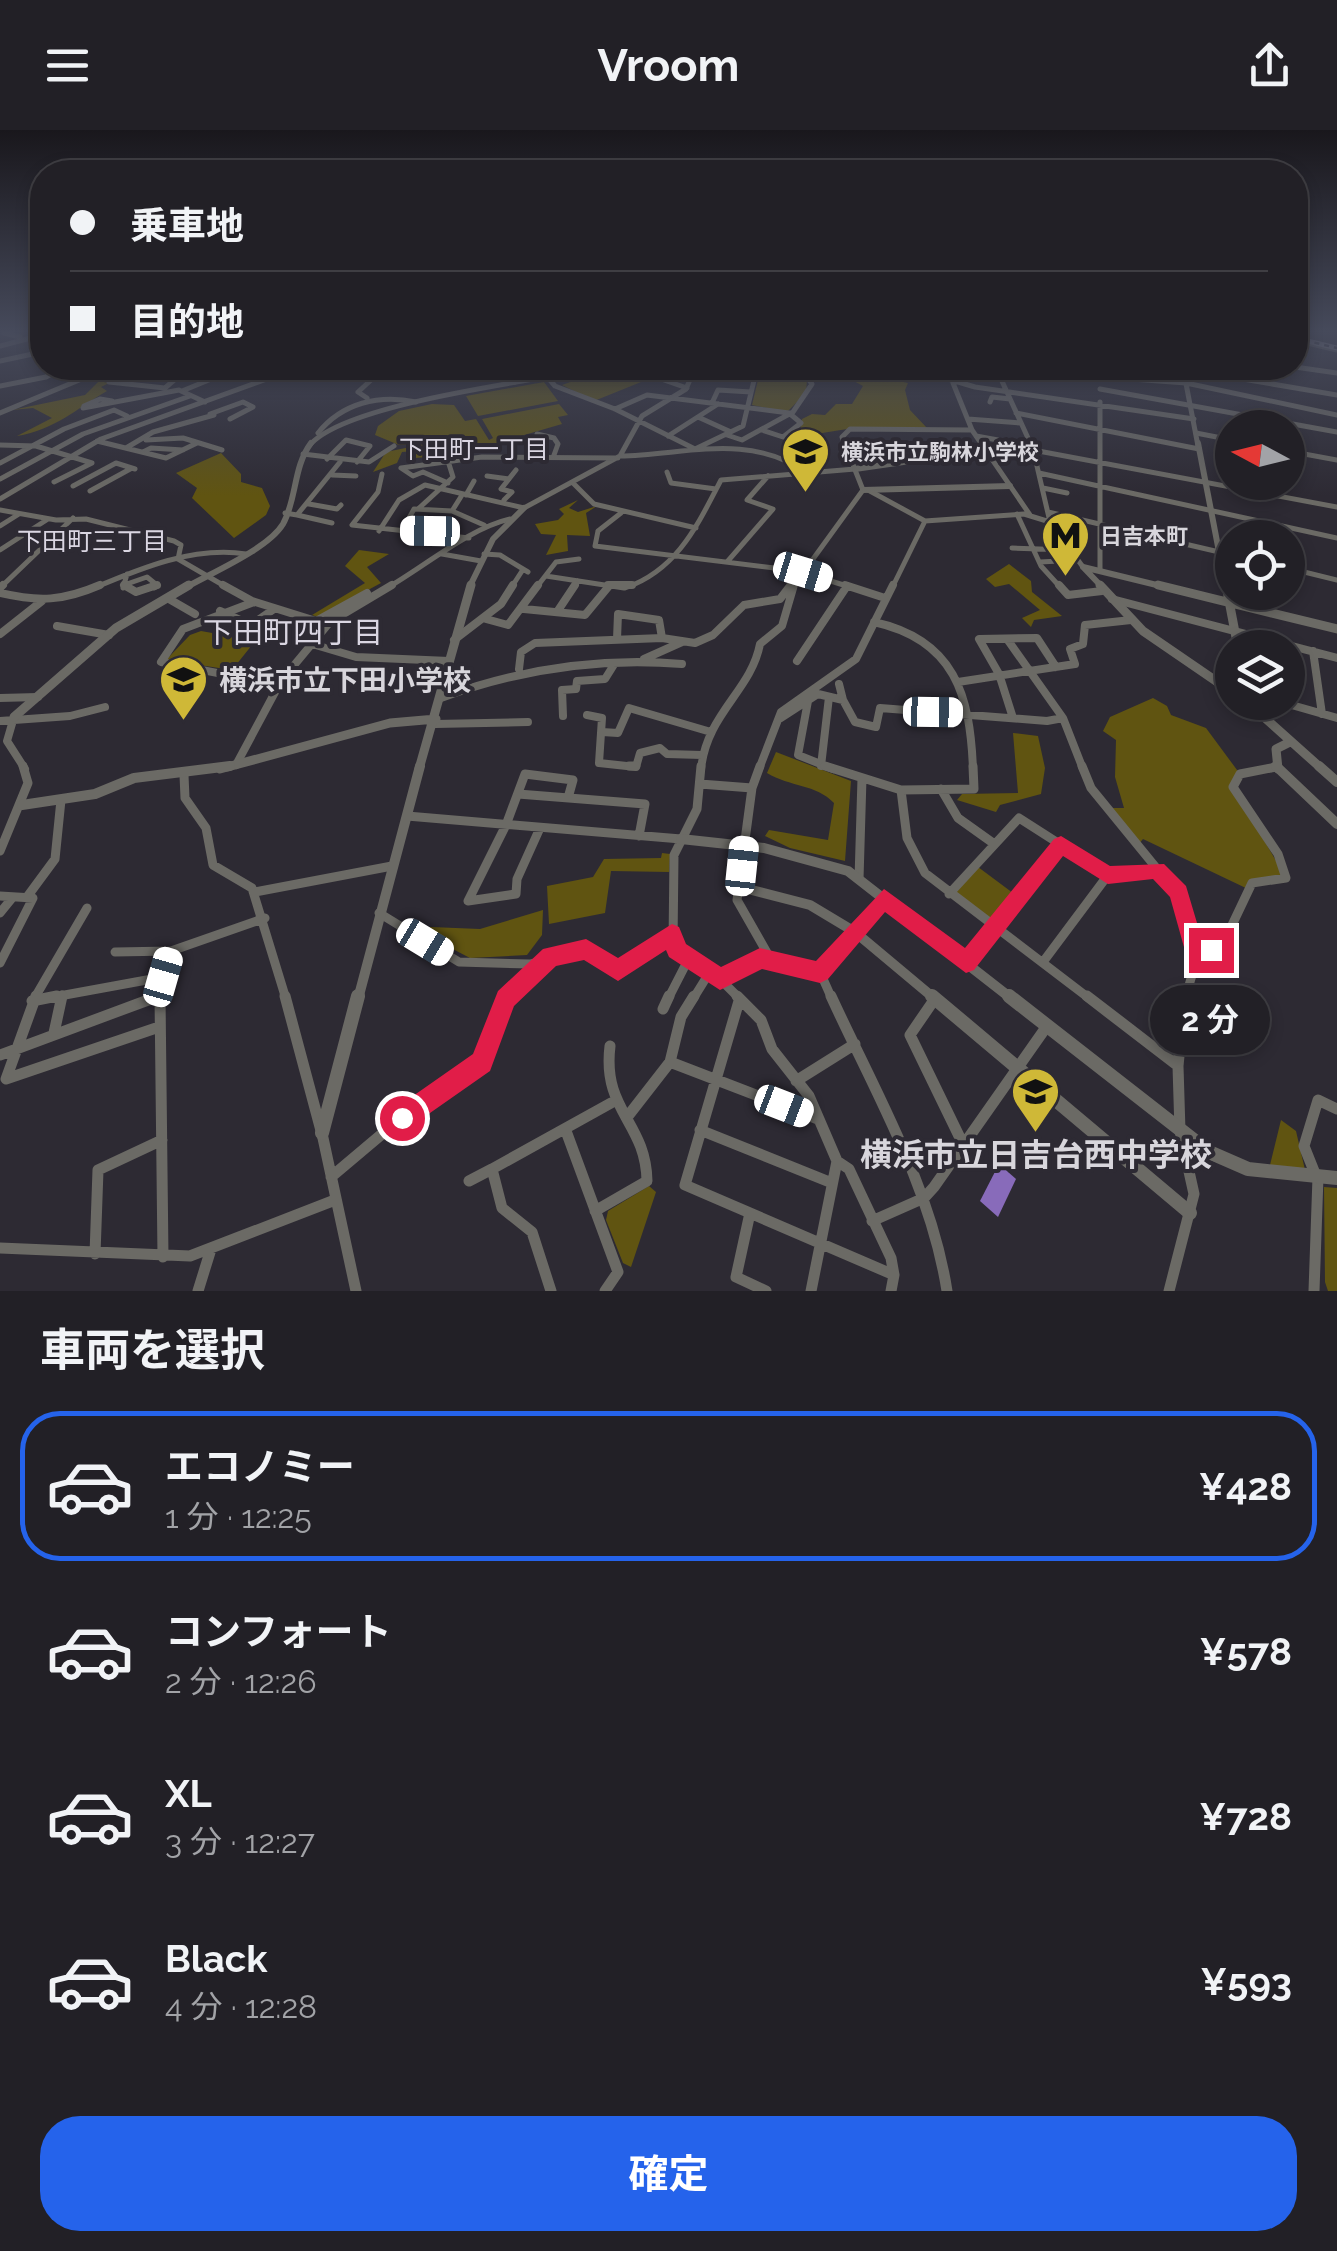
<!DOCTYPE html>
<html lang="ja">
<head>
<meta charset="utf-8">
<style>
	:root { --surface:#222026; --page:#2a282e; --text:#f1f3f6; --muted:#a2a3a7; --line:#3f3e43; --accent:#2563eb }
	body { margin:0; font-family:Raleway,"Noto Sans JP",sans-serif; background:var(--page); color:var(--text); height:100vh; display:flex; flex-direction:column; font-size:38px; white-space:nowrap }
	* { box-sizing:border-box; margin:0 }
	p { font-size:32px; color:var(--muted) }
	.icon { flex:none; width:55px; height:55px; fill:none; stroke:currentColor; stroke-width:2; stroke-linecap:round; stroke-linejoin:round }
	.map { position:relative; height:1161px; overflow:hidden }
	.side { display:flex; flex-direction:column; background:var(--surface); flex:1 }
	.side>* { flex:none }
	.hud { position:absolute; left:30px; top:30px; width:1278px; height:220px; border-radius:40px; box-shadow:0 5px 15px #0003,0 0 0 2px var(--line); display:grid; align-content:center; height:220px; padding:0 40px; background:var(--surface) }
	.needle { width:65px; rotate:277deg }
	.tools { position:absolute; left:1215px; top:280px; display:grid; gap:20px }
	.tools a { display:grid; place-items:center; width:90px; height:90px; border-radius:50%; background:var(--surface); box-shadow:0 5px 15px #0003,0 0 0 2px var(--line); font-size:50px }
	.end { position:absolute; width:45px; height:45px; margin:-22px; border:12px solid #e11d48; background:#fff; box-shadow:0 0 0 5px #fff }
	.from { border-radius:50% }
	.bubble { position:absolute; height:70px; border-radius:35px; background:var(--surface); box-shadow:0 5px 15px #0003,0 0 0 2px var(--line); font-size:32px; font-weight:700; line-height:70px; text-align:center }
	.car { position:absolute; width:30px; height:60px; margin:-30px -15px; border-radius:12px; box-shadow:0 0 8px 2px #0007; background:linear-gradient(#fff 24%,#345 0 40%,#fff 0 76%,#345 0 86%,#fff 0) }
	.hud b { display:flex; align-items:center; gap:35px; height:95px; font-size:38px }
	.hud b+b { border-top:2px solid var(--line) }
	.hud i { width:25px; height:25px; background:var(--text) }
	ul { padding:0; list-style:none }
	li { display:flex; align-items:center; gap:30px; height:150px; margin:0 20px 15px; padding:0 20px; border:5px solid transparent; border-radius:40px }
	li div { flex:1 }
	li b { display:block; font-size:38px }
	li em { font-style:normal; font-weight:700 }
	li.active { border-color:var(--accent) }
	li>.icon { width:90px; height:90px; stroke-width:1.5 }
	h2 { padding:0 40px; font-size:45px; line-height:120px }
	.button { display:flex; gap:20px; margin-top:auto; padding:20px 40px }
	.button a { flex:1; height:115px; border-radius:40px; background:var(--accent); color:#fff; font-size:40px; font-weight:700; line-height:115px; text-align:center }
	header { display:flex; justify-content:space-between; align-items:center; height:130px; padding:0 40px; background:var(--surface); font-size:45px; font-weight:700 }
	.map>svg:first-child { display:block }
	.green { fill:#605411 }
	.water { fill:#886bba }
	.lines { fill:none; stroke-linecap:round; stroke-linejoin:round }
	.minor-far3 { stroke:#6b6a65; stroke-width:5 }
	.minor-far2 { stroke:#6b6a65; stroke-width:8 }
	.minor-far1 { stroke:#6b6a65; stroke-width:9 }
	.minor { stroke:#6b6a65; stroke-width:11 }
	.tertiary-far4 { stroke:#6b6a65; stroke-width:5 }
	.tertiary-far3 { stroke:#6b6a65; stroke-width:6 }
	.tertiary-far2 { stroke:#6b6a65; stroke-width:9 }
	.tertiary-far1 { stroke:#6b6a65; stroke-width:10 }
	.tertiary { stroke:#6b6a65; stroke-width:14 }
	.rail-casing { stroke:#a5a3a9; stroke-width:5 }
	.rail { stroke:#2d2a33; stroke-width:2.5; stroke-dasharray:5; stroke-linecap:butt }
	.route { fill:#e11d48 }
	.labels { text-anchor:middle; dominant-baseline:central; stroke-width:8; stroke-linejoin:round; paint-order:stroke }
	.far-poi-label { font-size:22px; font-weight:bold; fill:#d8d6dc; stroke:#2d2a33; text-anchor:start }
	.far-neighbourhood-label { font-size:25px; fill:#dad6e2; stroke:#2d2a33 }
	.poi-label { font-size:28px; font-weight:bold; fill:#d8d6dc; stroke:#2d2a33; text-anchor:start }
	.neighbourhood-label { font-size:30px; fill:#dad6e2; stroke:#2d2a33 }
	.near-poi-label { font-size:32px; font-weight:bold; fill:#d8d6dc; stroke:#2d2a33 }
</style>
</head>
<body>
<header><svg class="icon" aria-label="menu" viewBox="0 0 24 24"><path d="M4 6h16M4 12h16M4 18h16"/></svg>Vroom<svg class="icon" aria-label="share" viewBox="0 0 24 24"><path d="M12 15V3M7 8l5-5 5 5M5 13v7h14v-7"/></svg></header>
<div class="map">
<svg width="1337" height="1161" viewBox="0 0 1337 1161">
	<rect width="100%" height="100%" fill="#2d2a33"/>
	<path class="green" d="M609,238H636L656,246L594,271L562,255Z
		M858,242L908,253L905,260L910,280L927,298L847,299L816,304V314L799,308L802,289L812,284L825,285L836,274H852L863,256L850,249Z
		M759,246L807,250L806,263L787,282L752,275Z
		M99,251L109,253L101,257L107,261C77,278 55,300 17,306L52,288L33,278L12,280L85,265Z
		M544,252L558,271L478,286L466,266Z
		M432,274L454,275L465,291L476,289L489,310L493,308L482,289L559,274L568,285L558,287L562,294L455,325L415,328V321L402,322L397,333L373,342L386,322L420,315H399L375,305L378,296L399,281Z
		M221,323L241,344V352L262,358L270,376L266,385L234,408L192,368L197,358L176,343Z
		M578,370L569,378L578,382L597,376L586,383L590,406L567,405L568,421L546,425L556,405L541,404L535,394L558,390L564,384L559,379Z
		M359,420L389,424L367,437L381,453L318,487L312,485L365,453L345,436Z
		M1009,434L1031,451L1032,462L1062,486L1034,490L1031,497L1022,488L1040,480L1009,454L995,457L986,449Z
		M201,501L235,507L252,515L232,540L166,530L190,505Z
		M1153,568L1167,576L1171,585L1206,598L1240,644L1233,657L1286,748L1253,753L1250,760L1143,709L1138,715L1107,678H1124L1115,647L1116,610L1103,601L1110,587Z
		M1013,603L1038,606L1045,638L1041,664L1000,675L996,682L957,670L962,664L1018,663Z
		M776,622L851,651L845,731L790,718L765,706L769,700L828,710L834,673C816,654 790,657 767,643Z
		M662,723L670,724L669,742L611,741L605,783L549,794L547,756L593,747L604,729L661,728Z
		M978,737L1017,766L993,794L954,764Z
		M543,780L542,805L527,825L470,828L418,801L431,797L480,799Z
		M1281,990L1296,1001L1305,1040L1270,1035Z
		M649,1056L656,1062L631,1137L623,1133L606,1090L608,1081Z
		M1324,1057L1337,1058V1161H1328L1325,1152Z"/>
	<path class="water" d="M999,1034L1016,1049L998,1087L980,1071Z"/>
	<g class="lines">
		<path class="minor-far3" d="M4,203L20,207
			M1295,210L1337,220
			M32,214L42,211
			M0,216L42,205
			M0,231L42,222
			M1295,237L1337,243
			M376,238L425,243L435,238
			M556,238L566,240L549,249L555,256L615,279L695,319L743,296L757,238
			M911,238L975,257L1194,289
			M1184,239L1337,265
			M507,240L515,252
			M934,242L1031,239
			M692,245L754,249
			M99,249L128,238
			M664,250L687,258
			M109,252L165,258L188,238
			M109,252L135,242H182
			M953,253L972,300L1030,385
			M0,256L46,247L62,238
			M1100,259L1337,302
			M182,261L221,245L218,238
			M367,268L358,262L382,240
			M990,272L992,267L1010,269
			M1100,272V439
			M712,273L718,260L751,262
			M84,276L100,269L112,271
			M83,278L179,260L205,272
			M615,279L647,265L789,283L801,293L783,307L762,300
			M0,283L108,238
			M1016,283L1199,319
			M210,284L243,272L253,277L230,289
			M698,287L731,302
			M968,289L1021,293
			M318,303C342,273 379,264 416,272
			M1196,303L1232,310
			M537,304L554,308L558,314L554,325
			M727,305L742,310L793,282L812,254L800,238
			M668,306L718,274
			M976,306L998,310
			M146,310L183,308L222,320
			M97,311L166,328L197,313
			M0,315L36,316L92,333L54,352
			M126,318L153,302L214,285
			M986,320L1033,319
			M1033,320L1337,377
			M1288,321L1337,330
			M143,322L151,318L183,320
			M303,324L369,332L394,316
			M620,326C685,325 748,302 805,342
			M327,329L346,310L370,316L357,332
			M0,333L64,299L114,280L127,286
			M667,342L671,353L716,359
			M1039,343L1337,408
			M382,344L378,362L352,395L469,408
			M332,345L356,346
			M487,346L509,349
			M0,349L83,304L190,266
			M448,353L423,342L413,346L401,338L482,327L618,328
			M574,354L594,374L696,398
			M73,356L116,333L135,339
			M1043,358L1067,363
			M863,360L842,307L850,299L972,300
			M868,360L925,391L1024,384L1050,392
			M90,361L132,338
			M462,365L452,381L484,395
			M466,365L474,351
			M0,369L101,309L297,238
			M504,370L512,362L501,359L516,340
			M309,374L337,379L341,375
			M418,379L453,347L448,331
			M0,380L56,390L86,389L174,411L181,415L178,429L228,458
			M1048,382L1232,425
			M285,383L297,385L340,332
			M1017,384L1041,436L1061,458
			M297,385L332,393
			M0,396L19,384
			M379,401L399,370L425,355L524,378L620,326L642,286L686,259L695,238
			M402,401L414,379L452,381
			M598,401L595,416L799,441L853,458
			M598,401L621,383
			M1012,418L1071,420
			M0,420L48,389
			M442,424L481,431
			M484,424L500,425L528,442
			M727,432L773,379L747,370L768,346
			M1040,432L1078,430
			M1083,437L1050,392L1033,319L1001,249L1091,246L1186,253
			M1288,438L1337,450
			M546,446L624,458
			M124,455L147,447L158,456L154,458
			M0,458L73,388
			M94,458C141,438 194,416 246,424
			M123,458L127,444
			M387,458C425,436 470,398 510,389
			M511,458L522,441
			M536,458L556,432L579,429
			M573,458L578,451
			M625,458C677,440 697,396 721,350L855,339
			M792,458L863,360
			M892,458L925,391"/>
		<path class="minor-far2" d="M124,455L136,462L157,455
			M223,455L252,471L316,491
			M608,455H632
			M845,455L885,468
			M1059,455L1068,465L1102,461
			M0,458L3,455
			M0,463C39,472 63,471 100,455
			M367,463L316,491L302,511L356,527L449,531
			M169,469L195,484
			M1112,469L1337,528
			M254,472L183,499L161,532L279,555
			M524,479L585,485L609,456
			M220,481L251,495L274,479
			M557,482L575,455
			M486,489L508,495L538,455
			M874,492C955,510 970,565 973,639
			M57,496L109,505
			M0,504L42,471
			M617,509L618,484L659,490L662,508
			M454,510L501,474L513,455
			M1313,521L1322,584
			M644,529L682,512
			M797,531L847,456
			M519,539L521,522L535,513L662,508L695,513L713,505L744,475L780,469L790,456
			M958,552L1075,534L1070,519L1083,514L1085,495L1131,490
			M839,554L843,570
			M0,568L38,567
			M441,568C520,539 598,527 682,534
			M808,571L798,625L833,639
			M1281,572L1337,588
			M587,585L602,588L599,633L636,637L640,623L660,618L667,624L702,625
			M563,586L562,560L576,559L577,551L605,549L615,533
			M14,587L7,611L25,639
			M781,588L818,564L843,570L855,592L876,597L880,578L1047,591L1063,588L1007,509
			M1013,588L999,544L979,509L1037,508L1056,537
			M1063,588L1083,639
			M0,591L70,586L105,577
			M435,594L528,592
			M602,602L618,603L629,578L711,602
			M236,635L281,551L330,492L392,455
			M821,636L829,567
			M701,639C707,583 751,561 760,514L782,496L794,455
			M759,639L781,582L856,529L893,455
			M1267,639L1276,637"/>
		<path class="minor-far1" d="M629,636H636
			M701,636L697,679L674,725L673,814L711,840L740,869
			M760,636L752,658L737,770L770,828
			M825,636L901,660L974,659L973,636
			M1082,636L1091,658L1158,740
			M184,645L185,668L206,698L213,735L252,758L286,869
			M700,654L752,658
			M941,659L958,688L993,713
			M901,660L907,708L925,743L1090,869
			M518,664L645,674L639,706
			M407,686L681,709
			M540,698L517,749L516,764L468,771L506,695L525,644L573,650L568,668
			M0,721L28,653L23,636
			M859,749L862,648
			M255,762L392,736
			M949,764L1019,688L1108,745
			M0,766L33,768L0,833
			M27,767L55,729L61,670
			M0,783L13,767
			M379,783L459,832L530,834L586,820L618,840L672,804
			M115,822L171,821L265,788
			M1197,828L1224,812L1252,753L1286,748L1278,724L1233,657L1240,644L1276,637
			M1043,832L1108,745L1158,740L1179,763L1197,828L1185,869
			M966,833L1061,714
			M820,842L884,768
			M721,849L760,829L820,842L832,869
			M34,869L87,778
			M43,869L163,847
			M61,869L62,865
			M152,869L160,866
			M159,869L171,821
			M506,869L538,835
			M668,869L689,828
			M693,869L711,840"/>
		<path class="minor" d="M36,866L6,949L159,897
			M160,866L163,1127
			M285,866L323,1008L356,1161
			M737,866L761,890L772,919L809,966L837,1031L811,1161
			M831,866C875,962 931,1057 947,1161
			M1087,866L1178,936L1180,1001L1194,1064L1169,1161
			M934,870L910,905L962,1012
			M32,871L57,866
			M739,871L685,1055L894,1145L891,1161
			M663,879L669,866
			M54,903L62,866
			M0,925L159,866
			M670,932L818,989
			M1178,936L1185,866
			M796,951L855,914
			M628,986L670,932L681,887L694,866
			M700,1000L832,1053
			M566,1001L618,1142L605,1161
			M837,1031L849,1039L891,1128L894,1145
			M1316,1046L1304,1016L1318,970L1337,979
			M331,1047L401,988L482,932L508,866
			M469,1051L492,1039
			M595,1081L647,1051C646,992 602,981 610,916
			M750,1083L736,1147L766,1161
			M872,1091L924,1068L934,1057L1047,896
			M0,1118L190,1126L335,1070
			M95,1124L98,1040L162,1010
			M198,1161L211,1119
			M551,1161L532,1102L502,1078L492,1039L611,973
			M1314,1161L1318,1047"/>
		<path class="tertiary-far4" d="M1183,238L1198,316
			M1186,253L1337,285
			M309,316C343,273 538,250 600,238"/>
		<path class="tertiary-far3" d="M1198,313L1226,458
			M855,339L986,320
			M863,360L1010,356
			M1083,437L1169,458
			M1083,437L1103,458
			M185,458C211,443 268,419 283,394C297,369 293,337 311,313
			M469,458L493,409L524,378"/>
		<path class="tertiary-far2" d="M1100,455L1143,501L1232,562
			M1158,455L1337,499
			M1226,455L1238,518
			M1247,572L1322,639
			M14,587L116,498L189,455
			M220,639L390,593L436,589
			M419,639L471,455
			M1278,639L1276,619L1290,612"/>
		<path class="tertiary-far1" d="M1276,636L1337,694
			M1319,636L1337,652
			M22,675L95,664L134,648L230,636
			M681,709L764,718L848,741L1012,869
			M740,757L810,775L855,802L935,869
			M358,869L420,636"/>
		<path class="tertiary" d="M932,866L1190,1083
			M1009,866L1209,1022L1248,1039L1337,1048
			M322,1003L358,866"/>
		<defs>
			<path id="rail" d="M1295,208L1337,218"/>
		</defs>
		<use href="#rail" class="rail-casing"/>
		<use href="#rail" class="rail"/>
	</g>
	<linearGradient id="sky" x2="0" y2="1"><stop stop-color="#19171c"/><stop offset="0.55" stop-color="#464a5b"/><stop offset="1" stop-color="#464a5b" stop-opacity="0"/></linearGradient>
	<rect width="1337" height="366" fill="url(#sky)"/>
	<path class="route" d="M1061,706L1110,736L1164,734L1186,756L1203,813H1218V827L1196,838L1189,835L1170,767L1153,749L1108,754L1063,726L974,840L966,843L885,782L828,849L820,853L762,839L720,860L669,827L666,820L618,851L584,830L556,836L514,876L490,941L410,997L402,1001L393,997L389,988L393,980L473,924L498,861L543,819L586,809L618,828L672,794L679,797L686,814L721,837L760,818L816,831L884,759L965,818L1054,709Z"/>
	<defs>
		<symbol id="school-pin" viewBox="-11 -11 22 30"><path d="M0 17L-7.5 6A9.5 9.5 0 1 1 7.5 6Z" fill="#cfb837" stroke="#2d2a33"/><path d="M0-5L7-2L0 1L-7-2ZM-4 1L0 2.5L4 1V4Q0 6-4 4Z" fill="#111"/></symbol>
		<symbol id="metro-pin" viewBox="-11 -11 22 30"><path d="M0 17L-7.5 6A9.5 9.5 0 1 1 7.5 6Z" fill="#cfb837" stroke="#2d2a33"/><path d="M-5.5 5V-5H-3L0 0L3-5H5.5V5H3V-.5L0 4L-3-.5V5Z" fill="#111"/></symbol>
	</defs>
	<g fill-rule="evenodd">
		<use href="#school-pin" x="778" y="294" width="55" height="75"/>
		<use href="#metro-pin" x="1038" y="378" width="55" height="75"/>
		<use href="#school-pin" x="156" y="522" width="55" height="75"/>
		<use href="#school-pin" x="1008" y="934" width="55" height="75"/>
	</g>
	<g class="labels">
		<g class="far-poi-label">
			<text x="841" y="322">横浜市立駒林小学校</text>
			<text x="1100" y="406">日吉本町</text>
		</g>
		<g class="far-neighbourhood-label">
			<text x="474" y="319">下田町一丁目</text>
			<text x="92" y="411">下田町三丁目</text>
		</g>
		<g class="poi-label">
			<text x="219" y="550">横浜市立下田小学校</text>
		</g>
		<g class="neighbourhood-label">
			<text x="293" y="502">下田町四丁目</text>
		</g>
		<g class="near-poi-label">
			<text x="1036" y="1024">横浜市立日吉台西中学校</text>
		</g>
	</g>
</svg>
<div class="tools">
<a><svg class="needle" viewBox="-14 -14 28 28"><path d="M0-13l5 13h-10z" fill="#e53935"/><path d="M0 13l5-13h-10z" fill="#a2a3a7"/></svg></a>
<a><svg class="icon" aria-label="locate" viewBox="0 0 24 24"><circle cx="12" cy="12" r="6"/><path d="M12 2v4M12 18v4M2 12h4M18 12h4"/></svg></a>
<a><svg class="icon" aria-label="layers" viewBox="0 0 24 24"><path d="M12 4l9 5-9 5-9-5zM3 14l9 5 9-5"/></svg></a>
</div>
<i class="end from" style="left:402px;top:988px"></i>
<i class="end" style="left:1211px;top:820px"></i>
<div class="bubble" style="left:1150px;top:855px;width:120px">2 分</div>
<i class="car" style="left:430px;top:401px;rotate:271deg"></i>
<i class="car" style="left:803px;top:442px;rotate:107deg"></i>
<i class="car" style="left:933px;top:582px;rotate:91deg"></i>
<i class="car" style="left:742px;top:736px;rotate:6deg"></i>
<i class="car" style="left:425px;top:812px;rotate:121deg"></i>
<i class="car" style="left:163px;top:847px;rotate:16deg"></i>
<i class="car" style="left:784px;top:976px;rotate:111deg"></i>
<div class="hud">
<b><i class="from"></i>乗車地</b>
<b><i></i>目的地</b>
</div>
</div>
<section class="side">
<h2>車両を選択</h2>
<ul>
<li class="active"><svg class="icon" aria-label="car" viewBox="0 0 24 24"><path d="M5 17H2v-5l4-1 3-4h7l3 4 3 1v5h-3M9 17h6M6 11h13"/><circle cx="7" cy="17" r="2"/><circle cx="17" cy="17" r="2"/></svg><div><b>エコノミー</b><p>1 分 · 12:25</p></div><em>¥428</em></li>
<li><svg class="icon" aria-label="car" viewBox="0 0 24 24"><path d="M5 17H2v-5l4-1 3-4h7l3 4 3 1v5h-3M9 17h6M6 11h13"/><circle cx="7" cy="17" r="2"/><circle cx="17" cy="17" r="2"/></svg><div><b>コンフォート</b><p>2 分 · 12:26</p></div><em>¥578</em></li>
<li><svg class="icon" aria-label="car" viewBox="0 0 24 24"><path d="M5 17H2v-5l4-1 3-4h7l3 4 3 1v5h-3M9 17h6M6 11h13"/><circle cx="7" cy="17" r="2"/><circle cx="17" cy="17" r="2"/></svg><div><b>XL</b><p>3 分 · 12:27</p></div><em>¥728</em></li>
<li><svg class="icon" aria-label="car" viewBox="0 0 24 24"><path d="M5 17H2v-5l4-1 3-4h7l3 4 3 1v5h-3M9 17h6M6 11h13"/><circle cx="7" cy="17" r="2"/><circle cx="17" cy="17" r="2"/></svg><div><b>Black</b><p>4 分 · 12:28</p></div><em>¥593</em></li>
</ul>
<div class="button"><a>確定</a></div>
</section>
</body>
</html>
